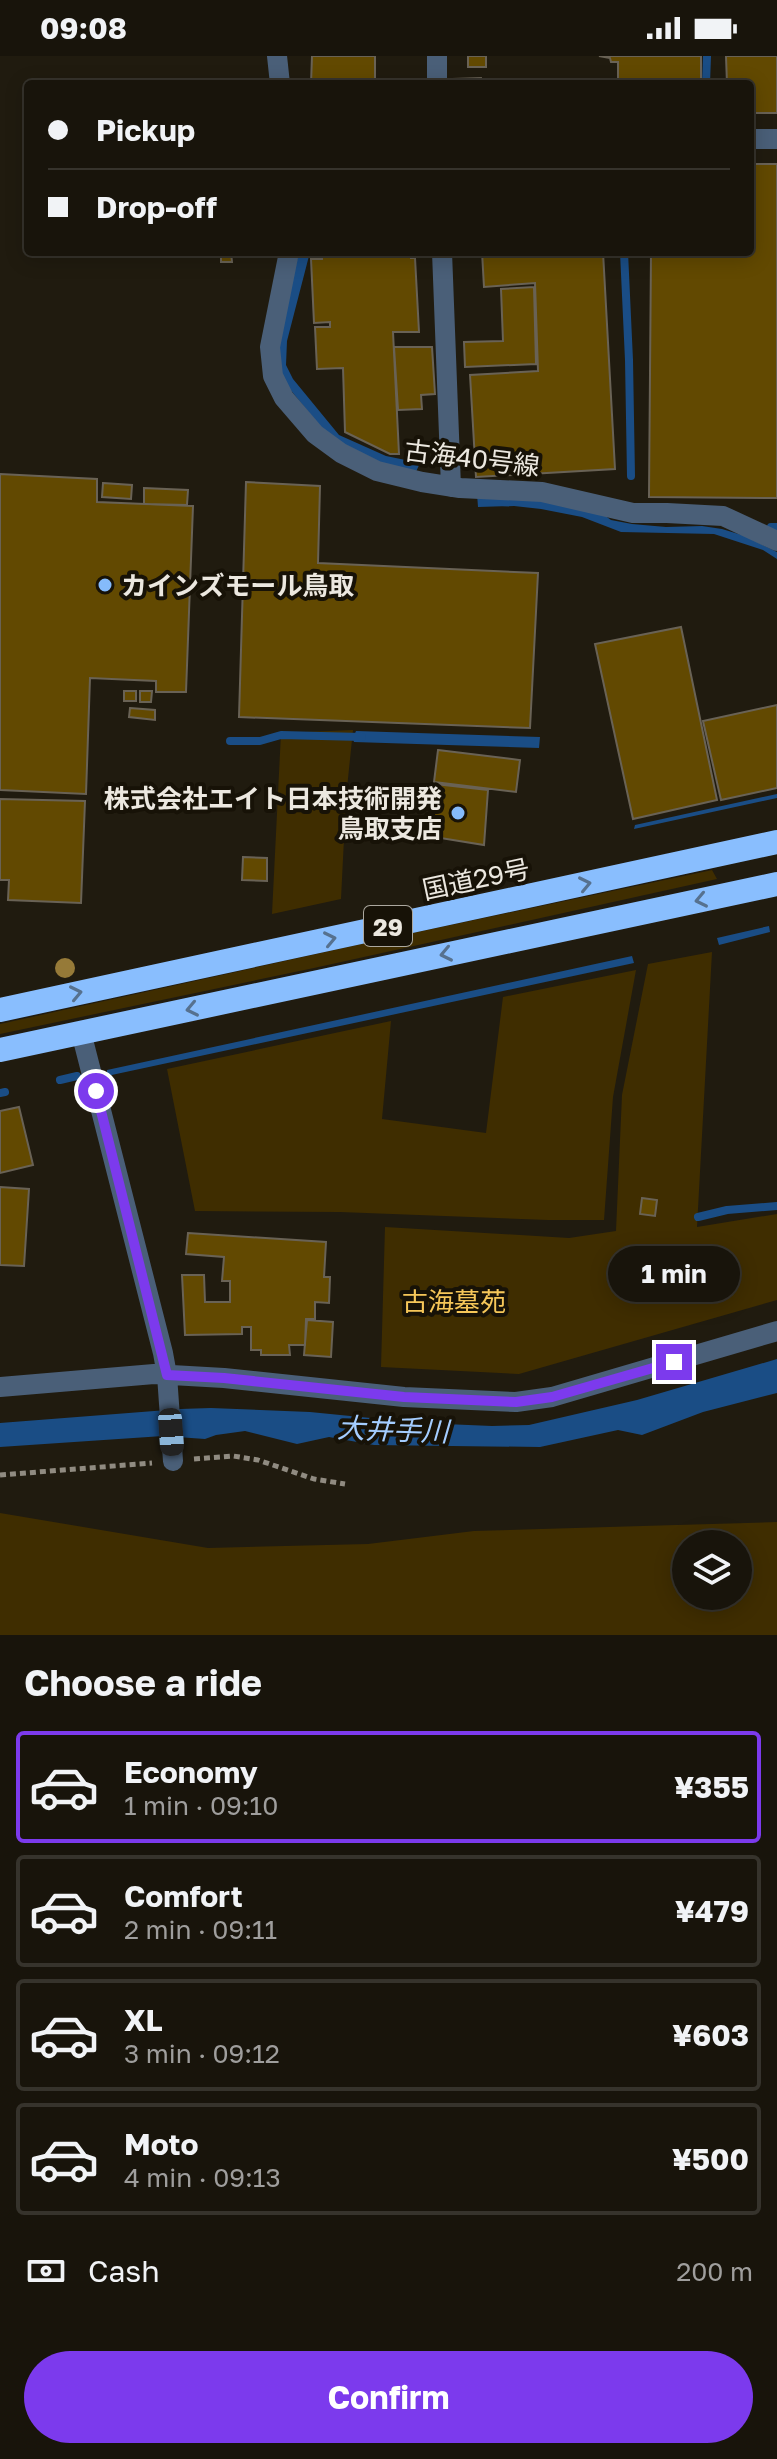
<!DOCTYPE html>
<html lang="en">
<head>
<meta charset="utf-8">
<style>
	:root { --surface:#18140b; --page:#211d14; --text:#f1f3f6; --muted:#9f9e9d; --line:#36332c; --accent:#7c3aed }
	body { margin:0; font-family:"Golos Text","Noto Sans JP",sans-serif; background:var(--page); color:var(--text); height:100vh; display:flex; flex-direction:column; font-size:30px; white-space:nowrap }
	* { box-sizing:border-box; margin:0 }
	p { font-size:26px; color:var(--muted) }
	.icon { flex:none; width:44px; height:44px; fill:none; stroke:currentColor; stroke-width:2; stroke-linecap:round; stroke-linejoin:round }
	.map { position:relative; height:1579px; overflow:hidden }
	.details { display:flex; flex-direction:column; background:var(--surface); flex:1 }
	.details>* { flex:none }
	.top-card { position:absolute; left:24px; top:24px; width:730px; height:176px; border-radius:8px; box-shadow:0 4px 20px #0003,0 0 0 2px var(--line); display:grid; align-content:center; height:176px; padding:0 24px; background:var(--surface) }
	.buttons { position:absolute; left:672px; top:1474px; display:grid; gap:16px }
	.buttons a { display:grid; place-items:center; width:80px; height:80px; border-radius:50%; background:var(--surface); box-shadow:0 4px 20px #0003,0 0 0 2px var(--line); font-size:40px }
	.end { position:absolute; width:36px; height:36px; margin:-18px; border:10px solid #7c3aed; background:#fff; box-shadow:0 0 0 4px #fff }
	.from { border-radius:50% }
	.bubble { position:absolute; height:56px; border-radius:28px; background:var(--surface); box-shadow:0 4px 20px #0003,0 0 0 2px var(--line); font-size:26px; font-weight:700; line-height:56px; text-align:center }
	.car { position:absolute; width:24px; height:48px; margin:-24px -12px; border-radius:10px; box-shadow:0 0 6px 2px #0007; background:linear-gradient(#222 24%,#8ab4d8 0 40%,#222 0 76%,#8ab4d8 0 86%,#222 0) }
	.top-card b { display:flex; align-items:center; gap:28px; height:76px; font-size:30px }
	.top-card b+b { border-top:2px solid var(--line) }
	.top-card i { width:20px; height:20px; background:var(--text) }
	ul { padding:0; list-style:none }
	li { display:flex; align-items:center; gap:24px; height:112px; margin:0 16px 12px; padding:0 8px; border:4px solid var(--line); border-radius:8px }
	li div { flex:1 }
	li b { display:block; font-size:30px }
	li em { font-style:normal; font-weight:700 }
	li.active { border-color:var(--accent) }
	li>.icon { width:72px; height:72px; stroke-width:1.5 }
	h2 { padding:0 24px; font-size:36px; line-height:96px }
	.pay { display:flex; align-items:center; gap:20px; height:88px; padding:0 24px; font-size:30px }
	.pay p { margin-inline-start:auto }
	.button { display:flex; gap:16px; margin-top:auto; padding:16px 24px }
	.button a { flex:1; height:92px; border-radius:48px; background:var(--accent); color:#fff; font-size:32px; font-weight:700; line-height:92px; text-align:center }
	.status { display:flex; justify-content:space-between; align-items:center; height:56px; padding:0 40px; background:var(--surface); direction:ltr }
	.status svg { height:22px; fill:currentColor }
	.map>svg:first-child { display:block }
	.green { fill:#3f2d00; fill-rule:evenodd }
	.water { fill:#1a4d85 }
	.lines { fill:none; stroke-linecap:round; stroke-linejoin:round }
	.stream { stroke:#1a4d85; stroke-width:8 }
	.building { fill:#624901; stroke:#696255; stroke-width:2 }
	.path { stroke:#908b81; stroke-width:5; stroke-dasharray:6 4; stroke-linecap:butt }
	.minor { stroke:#4a5f78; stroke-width:20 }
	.highway { stroke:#89befe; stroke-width:24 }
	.tree { fill:#967a38 }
	.oneway { stroke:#56718f }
	.route { stroke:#7c3aed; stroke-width:10 }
	.poi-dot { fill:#85bbfb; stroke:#171207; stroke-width:3 }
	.labels { text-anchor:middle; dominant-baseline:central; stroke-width:8; stroke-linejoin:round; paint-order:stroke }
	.shield { fill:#171207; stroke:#aca89f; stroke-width:2 }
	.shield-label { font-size:24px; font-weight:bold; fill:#ece8e0 }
	.street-label { font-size:26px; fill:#ece8e0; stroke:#171207 }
	.poi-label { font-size:26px; font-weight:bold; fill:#ece8e0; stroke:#171207; text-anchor:start }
	.park-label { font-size:26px; fill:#f6c759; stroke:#171207 }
	.water-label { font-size:28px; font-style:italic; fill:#a4cdff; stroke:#171207 }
</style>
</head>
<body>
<div class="status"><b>09:08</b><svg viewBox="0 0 49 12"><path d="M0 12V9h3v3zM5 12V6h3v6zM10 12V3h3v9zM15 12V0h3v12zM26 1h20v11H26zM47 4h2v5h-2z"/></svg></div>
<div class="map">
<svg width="777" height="1579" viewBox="0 0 777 1579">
	<rect width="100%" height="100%" fill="#201b0f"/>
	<path class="green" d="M353,674L346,742L341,843L272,858L281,677Z
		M712,814L717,823L314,912L0,978V968L380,884Z
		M712,896L697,1171L777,1158V1244L519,1318L381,1311L385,1171L569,1182L616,1175L622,1039L648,908Z
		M636,914L613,1041L604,1164H548L340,1156L195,1155L167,1013L391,965L382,1063L486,1077L503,941Z
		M0,1457L208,1492L368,1488L474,1475L777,1466V1579H0ZM686,1488H738V1540H686Z"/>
	<path class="water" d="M299,196H310L287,285L286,309L293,323L339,379L386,400L420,407L415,418L377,407L333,386L284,326L276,309L287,245Z
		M477,438L593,451L611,464L632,468L666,471L702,470L722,473L745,480L777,496V503L763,494L714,478L621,476L582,461L541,453L514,450L478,451Z
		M356,675L540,681L539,692L354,686L353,682Z
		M777,738V742L634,773L635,769Z
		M769,870L770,876L719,889L717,882Z
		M632,900L634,907L107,1020V1014Z
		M777,1303V1337L703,1356L642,1379L618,1374L540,1391L374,1389L329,1381L297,1388L245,1375L216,1379L205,1383L163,1380L0,1391V1367L180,1353L211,1352L310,1356L421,1367L492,1370L529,1369L637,1344Z"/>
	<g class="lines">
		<path class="stream" d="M706,28L707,0
			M624,196L629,304L631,420
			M771,471H777
			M230,685H260L281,679L362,681
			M60,1024L77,1020
			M0,1037L5,1036
			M698,1161L727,1154L777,1150"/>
	</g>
	<path class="building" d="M312,0H375V28H311Z
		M468,0H486V11H468Z
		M599,0H701V28H618V6H611L610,2Z
		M726,0H777V57H750V28H727Z
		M481,22L482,28H453V23Z
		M750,108H777V442L649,441L651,196H750Z
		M221,196H231L232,206H221Z
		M322,196H411V202H415L419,276H393L399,398H390L345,376L343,312L317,313L315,271H330V266L314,267L311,203H322Z
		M482,196H603L615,413L476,421L470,319L538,315L535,227L484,231Z
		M534,231L536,308L465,311L464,286L503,285L501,233Z
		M394,291H432L435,338L421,339L422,353L398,354Z
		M0,418L97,423V446L193,450L186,636H156V625L90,622L86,738L0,734Z
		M246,426L320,430L318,507L538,517L530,672L239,661Z
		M103,427L132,429L131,443L102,441Z
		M144,432L188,434L187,449L144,448Z
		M681,571L717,744L633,763L595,588Z
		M124,635H136V645H124Z
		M140,635H152L151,646H140Z
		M777,649V732L721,744L703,665Z
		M130,652L155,654V664L129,661Z
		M438,694L520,704L516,736L434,726Z
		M435,728L488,734L484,789L428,780Z
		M0,743L85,745L81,847L8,844L9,824H0Z
		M243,801L267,802V825L242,824Z
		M19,1051L33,1109L0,1117V1055Z
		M0,1131L29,1133L24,1210L0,1209Z
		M642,1142L657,1144L655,1160L640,1158Z
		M188,1177L326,1186L324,1221H330L329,1247L315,1246V1263H306L305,1289H289L290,1299H261V1294H251V1271H242V1278L185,1279L182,1219H204L205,1246H230V1225H222L224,1201L186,1198Z
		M307,1264L333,1266L331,1301L304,1299Z"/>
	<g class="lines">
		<path class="path" d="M194,1403L233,1400L258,1404L314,1423L345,1428
			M0,1419L152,1407"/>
		<path class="minor" d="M277,0L280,28
			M437,0V28
			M750,83H777
			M289,196L270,291L273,320L284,342L315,378L341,397L377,415L422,426L460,432L542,436L633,457H667L723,460L777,485
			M442,196L451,431
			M81,976L163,1297L167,1319L173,1405
			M0,1331L154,1318L224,1322L404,1341L516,1346L552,1341L777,1275"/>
		<path class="highway" d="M0,954L777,786
			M0,994L777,828"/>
	</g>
	<circle class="tree" cx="65" cy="912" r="10"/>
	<defs><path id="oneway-chevron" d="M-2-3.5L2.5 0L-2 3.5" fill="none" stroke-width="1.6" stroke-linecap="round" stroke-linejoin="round" transform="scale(2)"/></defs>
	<g class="oneway">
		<use href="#oneway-chevron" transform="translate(585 828) rotate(-12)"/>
		<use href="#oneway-chevron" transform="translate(701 844) rotate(168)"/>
		<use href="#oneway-chevron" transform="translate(330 883) rotate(-12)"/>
		<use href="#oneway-chevron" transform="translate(446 898) rotate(168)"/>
		<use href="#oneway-chevron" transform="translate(76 937) rotate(-12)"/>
		<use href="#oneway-chevron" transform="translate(192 953) rotate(168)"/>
	</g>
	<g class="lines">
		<path class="route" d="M96,1035L167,1319L224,1322L404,1341L516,1346L552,1341L674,1306"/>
	</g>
	<g class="poi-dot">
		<circle cx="105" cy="529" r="8"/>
		<circle cx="458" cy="757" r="8"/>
	</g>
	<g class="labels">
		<rect class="shield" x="364" y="850" width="48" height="40" rx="6"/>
		<g class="shield-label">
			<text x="388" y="870">29</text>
		</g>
		<g class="street-label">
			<text transform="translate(472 402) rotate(7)">古海40号線</text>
			<text transform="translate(476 823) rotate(-12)">国道29号</text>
		</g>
		<g class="poi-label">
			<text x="121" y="529">カインズモール鳥取</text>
			<text x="442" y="742" text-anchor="end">株式会社エイト日本技術開発<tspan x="442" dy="30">鳥取支店</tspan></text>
		</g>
		<g class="park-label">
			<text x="454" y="1245">古海墓苑</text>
		</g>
		<g class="water-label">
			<text transform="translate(393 1373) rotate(2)">大井手川</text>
		</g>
	</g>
</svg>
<div class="buttons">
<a><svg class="icon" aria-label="layers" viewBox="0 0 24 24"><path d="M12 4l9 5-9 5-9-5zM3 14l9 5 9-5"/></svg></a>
</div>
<i class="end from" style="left:96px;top:1035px"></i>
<i class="end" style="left:674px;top:1306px"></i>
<div class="bubble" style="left:608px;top:1190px;width:132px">1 min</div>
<i class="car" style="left:171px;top:1376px;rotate:176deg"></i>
<div class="top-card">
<b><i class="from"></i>Pickup</b>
<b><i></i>Drop-off</b>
</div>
</div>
<section class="details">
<h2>Choose a ride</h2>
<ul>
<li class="active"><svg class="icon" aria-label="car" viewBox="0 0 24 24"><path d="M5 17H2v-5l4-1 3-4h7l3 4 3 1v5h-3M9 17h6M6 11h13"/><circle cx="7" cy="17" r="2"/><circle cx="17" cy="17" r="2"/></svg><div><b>Economy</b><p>1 min · 09:10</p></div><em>¥355</em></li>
<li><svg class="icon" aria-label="car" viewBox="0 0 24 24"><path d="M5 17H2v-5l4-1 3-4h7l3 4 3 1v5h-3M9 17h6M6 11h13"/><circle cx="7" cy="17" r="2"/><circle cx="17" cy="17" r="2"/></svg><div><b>Comfort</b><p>2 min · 09:11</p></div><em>¥479</em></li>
<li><svg class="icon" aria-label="car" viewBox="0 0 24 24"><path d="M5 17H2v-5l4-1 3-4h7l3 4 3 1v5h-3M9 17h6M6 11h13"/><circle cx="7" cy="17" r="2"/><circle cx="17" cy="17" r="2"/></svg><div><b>XL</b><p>3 min · 09:12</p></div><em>¥603</em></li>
<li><svg class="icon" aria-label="car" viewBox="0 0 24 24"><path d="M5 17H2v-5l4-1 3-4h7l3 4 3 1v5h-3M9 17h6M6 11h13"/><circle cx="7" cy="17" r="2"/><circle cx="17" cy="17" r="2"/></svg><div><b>Moto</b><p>4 min · 09:13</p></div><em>¥500</em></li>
</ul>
<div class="pay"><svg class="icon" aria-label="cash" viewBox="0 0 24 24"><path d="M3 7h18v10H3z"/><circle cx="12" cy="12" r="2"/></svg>Cash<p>200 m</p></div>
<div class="button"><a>Confirm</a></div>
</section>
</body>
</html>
